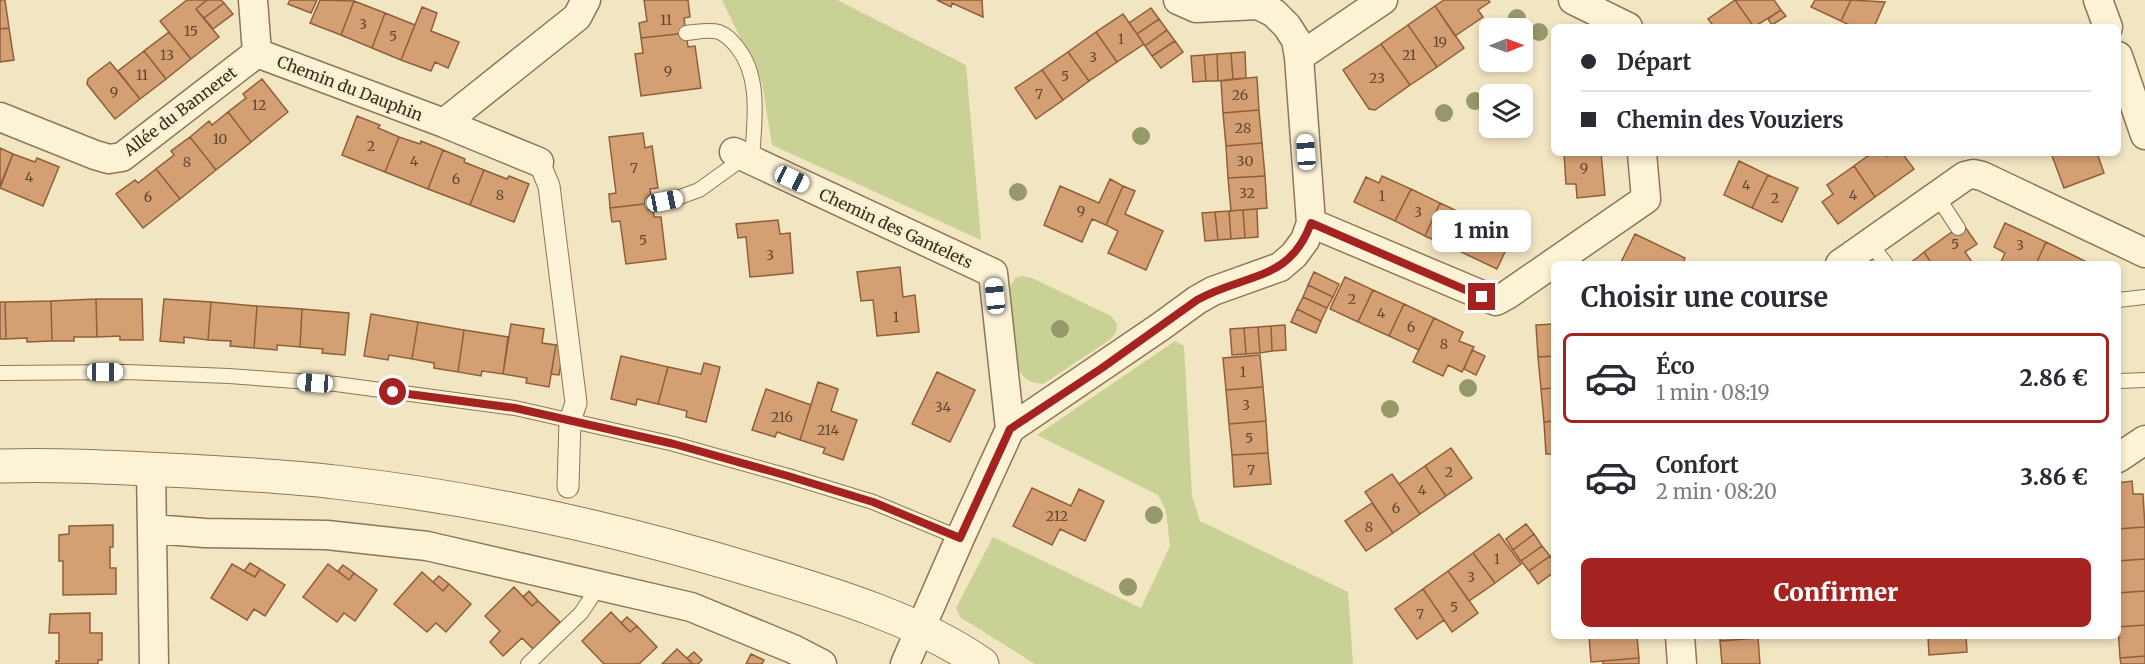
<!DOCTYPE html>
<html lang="fr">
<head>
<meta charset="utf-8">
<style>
	:root { --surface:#fff; --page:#f2f2f3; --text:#2b2b33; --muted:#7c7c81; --line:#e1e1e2; --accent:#a42320 }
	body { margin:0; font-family:Merriweather,serif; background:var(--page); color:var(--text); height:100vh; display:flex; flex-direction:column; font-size:22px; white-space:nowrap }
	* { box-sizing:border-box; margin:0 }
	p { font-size:20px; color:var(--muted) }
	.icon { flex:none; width:33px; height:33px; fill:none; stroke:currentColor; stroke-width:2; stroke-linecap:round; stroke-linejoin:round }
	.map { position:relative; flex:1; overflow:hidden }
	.drawer { position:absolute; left:1551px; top:261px; width:570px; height:378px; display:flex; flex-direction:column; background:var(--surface); border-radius:9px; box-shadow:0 3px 9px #0003 }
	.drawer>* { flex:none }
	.guide { position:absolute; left:1551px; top:24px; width:570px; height:132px; border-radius:9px; box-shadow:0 3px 9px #0003; display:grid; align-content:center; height:132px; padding:0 30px; background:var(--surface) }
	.needle { width:39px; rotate:89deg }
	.buttons { position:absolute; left:1479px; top:18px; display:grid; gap:12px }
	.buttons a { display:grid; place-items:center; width:54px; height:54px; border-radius:9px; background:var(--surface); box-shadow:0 3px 9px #0003; font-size:30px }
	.end { position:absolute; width:27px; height:27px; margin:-14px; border:8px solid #a42320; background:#fff; box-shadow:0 0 0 3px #fff }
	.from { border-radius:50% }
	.bubble { position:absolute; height:42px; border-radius:9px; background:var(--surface); box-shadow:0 3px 9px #0003; font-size:20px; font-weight:800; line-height:42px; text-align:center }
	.car { position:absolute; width:18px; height:36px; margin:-18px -9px; border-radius:8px; box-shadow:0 0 4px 2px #0007; background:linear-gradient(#fff 24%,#345 0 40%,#fff 0 76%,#345 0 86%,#fff 0) }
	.guide b { display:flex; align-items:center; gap:21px; height:57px; font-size:22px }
	.guide b+b { border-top:2px solid var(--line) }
	.guide i { width:15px; height:15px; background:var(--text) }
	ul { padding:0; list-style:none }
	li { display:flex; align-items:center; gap:18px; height:90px; margin:0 12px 9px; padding:0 18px; border:3px solid transparent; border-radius:9px }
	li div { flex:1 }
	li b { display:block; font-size:22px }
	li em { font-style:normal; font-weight:800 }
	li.on { border-color:var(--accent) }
	li>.icon { width:54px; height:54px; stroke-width:1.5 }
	h2 { padding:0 30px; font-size:27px; line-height:72px }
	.primary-button { display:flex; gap:12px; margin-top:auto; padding:12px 30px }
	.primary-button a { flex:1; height:69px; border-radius:9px; background:var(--accent); color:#fff; font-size:24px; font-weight:800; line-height:69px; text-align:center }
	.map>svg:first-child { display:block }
	.green { fill:#c9d294 }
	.building { fill:#d49f73; stroke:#905f3a; stroke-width:1.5 }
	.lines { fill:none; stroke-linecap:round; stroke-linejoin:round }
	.service-casing { stroke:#8e7657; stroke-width:16 }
	.pedestrian-casing { stroke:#8e7657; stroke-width:23 }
	.minor-casing { stroke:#8e7657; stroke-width:31 }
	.tertiary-casing { stroke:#8e7657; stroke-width:35 }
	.service { stroke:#fcf2d6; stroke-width:14 }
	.pedestrian { stroke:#fcf2d6; stroke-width:21 }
	.minor { stroke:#fcf2d6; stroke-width:28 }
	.tertiary { stroke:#fcf2d6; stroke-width:33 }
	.tree { fill:#969969 }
	.route { stroke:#a42320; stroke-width:8 }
	.labels { text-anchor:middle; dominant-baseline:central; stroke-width:5; stroke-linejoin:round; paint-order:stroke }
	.number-label { font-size:14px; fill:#624a32 }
	.street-label { font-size:16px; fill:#3c2d1c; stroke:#f9efd2 }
</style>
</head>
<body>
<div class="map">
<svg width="2145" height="664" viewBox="0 0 2145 664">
	<rect width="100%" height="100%" fill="#f2e5c2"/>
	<path class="green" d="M722,0H837L966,65L981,240L772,145L762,83Z
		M1022,276L1032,278L1111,316L1117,324L1116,332L1111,339L1043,384C1028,383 1022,377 1015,364L1009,289L1015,278Z
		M1175,341L1184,346L1192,496L1200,521L1348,592L1353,664H1035L960,617L956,608L993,537L1141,608L1170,546L1166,511L1158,495L1037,435Z"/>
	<path class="building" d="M0,0H5L9,28L0,29Z
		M187,0H207L196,9L219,37L191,59L160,21Z
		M207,0H221L224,3L204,18L196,9Z
		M290,0H317L311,13L288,4Z
		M320,0L354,1L341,35L310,23Z
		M644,0H688L690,17L684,18L686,33L641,38L639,23L647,21Z
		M937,0H982L983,17L952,3L951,7Z
		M1444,0H1488L1490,2L1478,10L1483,17L1455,36L1435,6Z
		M1735,0L1754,27H1714L1708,19Z
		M1735,0H1774L1781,10L1754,27Z
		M1815,0H1851L1841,21L1811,7Z
		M1851,0L1885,2L1874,27H1853L1841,21Z
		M354,1L385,13L372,48L341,35Z
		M224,3L233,14L213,29L204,18Z
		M1435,6L1464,48L1437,67L1408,25Z
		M422,7L437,13L431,31L459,42L448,68L435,62L431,71L401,60Z
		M1151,8L1159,19L1137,34L1129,23Z
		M1781,10L1786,16L1772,25L1768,19Z
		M385,13L415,25L401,60L372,48Z
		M1123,14L1144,44L1117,62L1096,32Z
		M1159,19L1167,30L1145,46L1137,34Z
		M1408,25L1437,67L1410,85L1381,44Z
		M9,28L14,60L0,62V29Z
		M1167,30L1175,41L1152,56L1145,46Z
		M169,32L191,59L166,79L144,51Z
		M1096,32L1117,62L1089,81L1068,52Z
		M686,33L688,47L695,46L701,88L641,96L635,54L643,53L641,38Z
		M1175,41L1183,52L1161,68L1152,56Z
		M1381,44L1410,85L1375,110L1369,109L1343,70Z
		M144,51L166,79L140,99L118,71Z
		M1068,52L1089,81L1063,100L1042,70Z
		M1245,52L1246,78L1233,79L1231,53Z
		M1231,53L1233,79L1218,81L1217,54Z
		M1217,54L1218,81H1206L1204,55Z
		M1204,55L1206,81L1193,82L1191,56Z
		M110,62L140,99L115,119L87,84L88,79Z
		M1042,70L1063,100L1036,119L1015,88Z
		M1257,77L1259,110L1223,113L1221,81Z
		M262,79L288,112L251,142L228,112L246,98L243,94Z
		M1259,110L1262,143L1226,146L1223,113Z
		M228,112L251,142L216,170L190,137L209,121L212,125Z
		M357,116L380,125L378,128L399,137L385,172L342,155Z
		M643,133L645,148L652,146L658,188L650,189L652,203L610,208L609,194L616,193L609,137Z
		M190,137L216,170L180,199L156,169L174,155L171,151Z
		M399,137L420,144L421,141L443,150L428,189L385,172Z
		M1262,143L1265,176L1228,178L1226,146Z
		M0,148L13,154L0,186Z
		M443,150L465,159L464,162L484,170L470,205L428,189Z
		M1564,153H1601L1605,195L1577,198L1576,184H1566Z
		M1872,153H1885L1887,156L1890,153H1902L1914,169L1875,197L1854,166Z
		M2051,153H2097L2104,173L2064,188Z
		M13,154L35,162L37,158L59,167L43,206L0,188Z
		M1739,161L1768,175L1752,208L1724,195Z
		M1854,166L1875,197L1838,224L1822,202L1833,194L1827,185Z
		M156,169L180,199L143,228L116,194L135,180L138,183Z
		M484,170L507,179L509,176L529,184L514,222L470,205Z
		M1768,175L1798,188L1782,222L1752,208Z
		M1265,176L1267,208L1231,211L1228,178Z
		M1382,176L1411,189L1395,221L1354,202L1366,177L1379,183Z
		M1110,179L1123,186L1106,225L1092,219L1082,242L1044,225L1060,186L1099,203Z
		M1123,186L1135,191L1125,214L1163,231L1146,270L1108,253L1118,231L1106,225Z
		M1411,189L1440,203L1425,236L1395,221Z
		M652,203L654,217H661L666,259L626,264L620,221L612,222L610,208Z
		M1440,203L1470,217L1455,249L1425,236Z
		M1257,209L1258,237L1245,238L1243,210Z
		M1243,210L1245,238L1231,239L1229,211Z
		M1229,211L1231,239L1218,240L1215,212Z
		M1215,212L1218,240L1205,241L1202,213Z
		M1470,217L1512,237L1497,269L1455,249Z
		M778,220L780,234L790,233L793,273L750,277L746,237L738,238L736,224Z
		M2005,223L2046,242L2036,264H2005L2001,262L2005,253L1994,247Z
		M1963,224L1977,244L1965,252L1972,262L1970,264H1932L1924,252Z
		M1635,234L1685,258L1682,264H1620Z
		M2046,242L2087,262L2086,264H2036Z
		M1924,252L1932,264H1908L1918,257Z
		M900,267L903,297L915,295L919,332L877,336L873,300L861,301L857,272Z
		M1314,272L1339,284L1333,297L1308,285Z
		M1345,277L1373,290L1358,322L1330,309Z
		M1308,285L1333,297L1327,308L1303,297Z
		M1373,290L1404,304L1389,336L1358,322Z
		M1303,297L1327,308L1321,321L1297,309Z
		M96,299L97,337H74V341H52L51,301Z
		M96,299H142L143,340H120V336L97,337Z
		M164,299L211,302L208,340L184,337V343L160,341Z
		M51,301L52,341L27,342V338L6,339L5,302Z
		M0,302H5L6,339H0Z
		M211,302L257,306L254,348L230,346L231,341L208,340Z
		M1404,304L1434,318L1419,350L1389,336Z
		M257,306L302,309L300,347L277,345V350L254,348Z
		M302,309L349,313L345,355L322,353L323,349L300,347Z
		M1297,309L1321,321L1316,333L1291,322Z
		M371,314L418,322L412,359L389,355L388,360L364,356Z
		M1434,318L1463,332L1459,341L1474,347L1462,372L1448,365L1443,376L1413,362Z
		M418,322L464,330L458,372L434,368V363L412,359Z
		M511,324L544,329L542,343L556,345L549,387L526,383L527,378L503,374Z
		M1554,324V356L1538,357L1536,325Z
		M1285,325L1286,350L1272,351L1271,326Z
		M1271,326L1272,351L1260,353L1258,327Z
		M1258,327L1260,353L1246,354L1244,328Z
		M1244,328L1246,354L1232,355L1230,329Z
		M464,330L508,337L503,374L482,371L481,376L458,372Z
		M556,345L564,346L559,375L551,374Z
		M1472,350L1485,356L1476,375L1464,369Z
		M1260,355L1263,387L1226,390L1223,358Z
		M621,356L668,367L658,404L637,399L636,405L611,399Z
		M1554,356V388L1541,389L1538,357Z
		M704,363L720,367L706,422L686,417L687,411L658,404L668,367L701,374Z
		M937,372L975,390L950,442L912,424Z
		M818,382L838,389L831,411L857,420L843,460L823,453L825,448L800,440Z
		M1263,387L1266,421L1229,424L1226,390Z
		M1554,388V421L1544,422L1541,389Z
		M766,389L811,405L800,440L777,432L775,437L752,430Z
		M1266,421L1268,453L1232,455L1229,424Z
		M1554,421V454H1546L1544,422Z
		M1451,448L1472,478L1446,496L1425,466Z
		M1268,453L1271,484L1234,487L1232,455Z
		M1425,466L1446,496L1420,514L1399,484Z
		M1392,474L1420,514L1393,533L1365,492Z
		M2132,481L2133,494H2143L2145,527L2118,529V483Z
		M1032,488L1071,506L1079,489L1104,501L1085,541L1060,529L1052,545L1013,526Z
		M1372,503L1393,533L1366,551L1345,521Z
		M1526,524L1534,534L1513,550L1506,539Z
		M113,525V547H110V568H116V594L63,595V561H59V535L69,534V526Z
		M2145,527V559L2118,561V529Z
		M1499,534L1521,564L1495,583L1473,553Z
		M1534,534L1542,546L1521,561L1513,550Z
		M1542,546L1550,556L1529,571L1521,561Z
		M1473,553L1495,583L1469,601L1448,571Z
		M1550,556L1554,562V572L1538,584L1529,571Z
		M2145,559V591L2118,593V561Z
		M250,563L260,569L255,577L244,571Z
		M232,564L255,577L260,569L285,585L265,616L254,609L247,620L211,598Z
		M328,564L349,580L354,573L377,590L355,621L344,613L337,622L303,597Z
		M343,565L354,573L349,580L338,571Z
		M1448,571L1478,613L1452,632L1423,589Z
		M422,572L443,591L449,584L471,604L446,632L436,623L427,632L394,604Z
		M439,576L449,584L443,591L433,582Z
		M514,587L532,606L538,601L560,622L533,649L522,638L503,656L490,642L500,631L485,616Z
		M1423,589L1444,620L1417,639L1395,609Z
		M529,591L538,601L532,606L523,597Z
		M2145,591V625L2118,627V593Z
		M611,612L630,632L637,626L657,647L639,664H604L582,641Z
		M90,613V633H102V660H98V664H56V661H59V633H49L50,614Z
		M627,617L637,626L630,632L621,623Z
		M2145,625V656L2120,658L2118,627Z
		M1589,636H1637L1639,658L1591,662Z
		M1720,636H1757L1758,638L1720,641Z
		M1928,636H1966L1967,652L1929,655Z
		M1758,638L1760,664H1722L1720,641Z
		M677,649L693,664H662Z
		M694,652L702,660L698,664H693L687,658Z
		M751,654L764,660L762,664H746Z
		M2145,656V664H2121L2120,658Z
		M1639,658V664H1603V661Z"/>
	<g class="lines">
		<defs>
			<path id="service" d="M686,33C697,32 709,29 719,32C727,35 732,41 737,47C762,78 754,123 752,160
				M1937,196L1958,228
				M652,203L677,198L699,190L745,157
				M1870,243L1886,264
				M2118,300L2145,297
				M0,373L126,372L229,376L336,384L515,408L674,444L788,476L873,502L960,538
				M2119,381L2145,380
				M528,664L581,613L599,586"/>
			<path id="pedestrian" d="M539,162L549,186L576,403L570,421L568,487"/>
			<path id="minor" d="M253,0L257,53
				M1573,0L1628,27
				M2098,0L2108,27
				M257,53L444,123L539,162
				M2118,56L2145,135
				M1299,57L1383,0
				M0,117L95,155L109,159L122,157L257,53
				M444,123L577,17L586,0
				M734,152L993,273L1010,429
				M1311,223L1496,301L1507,295L1646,199L1642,153
				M1840,264L1965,176L1973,174L1982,176L2145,253
				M2118,458L2145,440
				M151,469L154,664
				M152,529L205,533L327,535L427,546L691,607L793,649L822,664
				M1680,636L1682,664
				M905,664L960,538L1010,429L1160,327L1197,300L1213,291L1280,267L1294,255L1305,240L1311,223L1299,57L1296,40L1287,26L1274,13L1258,5L1196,8L1178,0"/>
			<path id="tertiary" d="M0,466C62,464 126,468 188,471C237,474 286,476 335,482C479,498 623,530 762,573C833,594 921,621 982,664"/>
		</defs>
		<use href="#service" class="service-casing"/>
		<use href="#pedestrian" class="pedestrian-casing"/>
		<use href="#minor" class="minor-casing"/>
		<use href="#tertiary" class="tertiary-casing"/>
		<use href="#service" class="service"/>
		<use href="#pedestrian" class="pedestrian"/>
		<use href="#minor" class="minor"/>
		<use href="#tertiary" class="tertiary"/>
	</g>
	<g class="tree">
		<circle cx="1517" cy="18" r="9"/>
		<circle cx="1539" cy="32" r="9"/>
		<circle cx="1475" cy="101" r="9"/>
		<circle cx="1444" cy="113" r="9"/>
		<circle cx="1141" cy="136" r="9"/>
		<circle cx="1018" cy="192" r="9"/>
		<circle cx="1060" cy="329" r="9"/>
		<circle cx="1468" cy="388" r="9"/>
		<circle cx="1390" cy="409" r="9"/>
		<circle cx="1154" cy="515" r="9"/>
		<circle cx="1128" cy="587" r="9"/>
	</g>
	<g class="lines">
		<path class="route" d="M393,392L515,408L674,444L788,476L873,502L960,538L1010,429L1102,368L1197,300C1245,273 1290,282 1311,223L1482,297"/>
	</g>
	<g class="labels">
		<g class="number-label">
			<text x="666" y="20">11</text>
			<text x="363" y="24">3</text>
			<text x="191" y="31">15</text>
			<text x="393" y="36">5</text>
			<text x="1121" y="39">1</text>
			<text x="1440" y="42">19</text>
			<text x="167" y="55">13</text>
			<text x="1409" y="55">21</text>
			<text x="1093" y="57">3</text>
			<text x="668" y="71">9</text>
			<text x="142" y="75">11</text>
			<text x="1065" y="76">5</text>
			<text x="1377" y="78">23</text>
			<text x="114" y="92">9</text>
			<text x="1039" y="94">7</text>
			<text x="1240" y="95">26</text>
			<text x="259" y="105">12</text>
			<text x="1243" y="128">28</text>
			<text x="220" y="139">10</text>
			<text x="371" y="146">2</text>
			<text x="414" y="161">4</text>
			<text x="1245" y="161">30</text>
			<text x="187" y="162">8</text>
			<text x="634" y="168">7</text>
			<text x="1584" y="168">9</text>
			<text x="29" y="177">4</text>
			<text x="456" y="179">6</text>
			<text x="1746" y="185">4</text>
			<text x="1247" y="193">32</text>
			<text x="500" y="195">8</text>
			<text x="1853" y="195">4</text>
			<text x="1382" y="196">1</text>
			<text x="148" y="197">6</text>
			<text x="1775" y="198">2</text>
			<text x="1081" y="211">9</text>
			<text x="1418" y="212">3</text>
			<text x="643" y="240">5</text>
			<text x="1955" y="244">5</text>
			<text x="2020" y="245">3</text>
			<text x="770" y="255">3</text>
			<text x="1352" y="299">2</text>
			<text x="1381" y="313">4</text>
			<text x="896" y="317">1</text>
			<text x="1411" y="327">6</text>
			<text x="1444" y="344">8</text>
			<text x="1243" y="372">1</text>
			<text x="1246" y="405">3</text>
			<text x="943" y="407">34</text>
			<text x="782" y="417">216</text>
			<text x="828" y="430">214</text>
			<text x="1249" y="438">5</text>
			<text x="1251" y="470">7</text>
			<text x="1449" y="472">2</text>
			<text x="1422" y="490">4</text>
			<text x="1396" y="508">6</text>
			<text x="1057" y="516">212</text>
			<text x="1369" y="527">8</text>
			<text x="1497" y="559">1</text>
			<text x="1471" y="577">3</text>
			<text x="1454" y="607">5</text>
			<text x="1420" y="614">7</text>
		</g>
		<g class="street-label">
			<text transform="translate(350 88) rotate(21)">Chemin du Dauphin</text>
			<text transform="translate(180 111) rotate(-37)">Allée du Banneret</text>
			<text transform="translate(896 228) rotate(25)">Chemin des Gantelets</text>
		</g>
	</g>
</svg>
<div class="buttons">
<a><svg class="needle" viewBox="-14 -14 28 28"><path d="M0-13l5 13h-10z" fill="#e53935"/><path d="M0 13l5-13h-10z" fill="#7c7c81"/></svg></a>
<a><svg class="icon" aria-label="layers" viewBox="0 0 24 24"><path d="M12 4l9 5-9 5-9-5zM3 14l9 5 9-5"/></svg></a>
</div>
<i class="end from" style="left:393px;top:392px"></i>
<i class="end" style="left:1482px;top:297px"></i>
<div class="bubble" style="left:1432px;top:210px;width:99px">1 min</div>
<i class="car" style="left:1306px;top:152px;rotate:356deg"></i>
<i class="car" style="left:792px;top:179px;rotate:115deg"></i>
<i class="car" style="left:665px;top:201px;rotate:79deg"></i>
<i class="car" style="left:995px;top:296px;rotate:354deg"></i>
<i class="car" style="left:105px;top:372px;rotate:90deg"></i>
<i class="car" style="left:315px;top:383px;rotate:274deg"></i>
<div class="guide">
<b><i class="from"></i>Départ</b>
<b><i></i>Chemin des Vouziers</b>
</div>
<section class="drawer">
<h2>Choisir une course</h2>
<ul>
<li class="on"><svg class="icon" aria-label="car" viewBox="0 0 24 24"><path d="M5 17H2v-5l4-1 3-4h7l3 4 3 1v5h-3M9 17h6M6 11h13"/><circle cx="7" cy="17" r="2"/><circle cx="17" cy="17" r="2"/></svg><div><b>Éco</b><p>1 min · 08:19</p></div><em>2.86 €</em></li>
<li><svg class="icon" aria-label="car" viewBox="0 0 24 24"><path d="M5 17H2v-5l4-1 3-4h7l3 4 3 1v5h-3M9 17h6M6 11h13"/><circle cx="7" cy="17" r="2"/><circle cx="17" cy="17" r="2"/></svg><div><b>Confort</b><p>2 min · 08:20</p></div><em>3.86 €</em></li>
</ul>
<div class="primary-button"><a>Confirmer</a></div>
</section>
</div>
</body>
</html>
